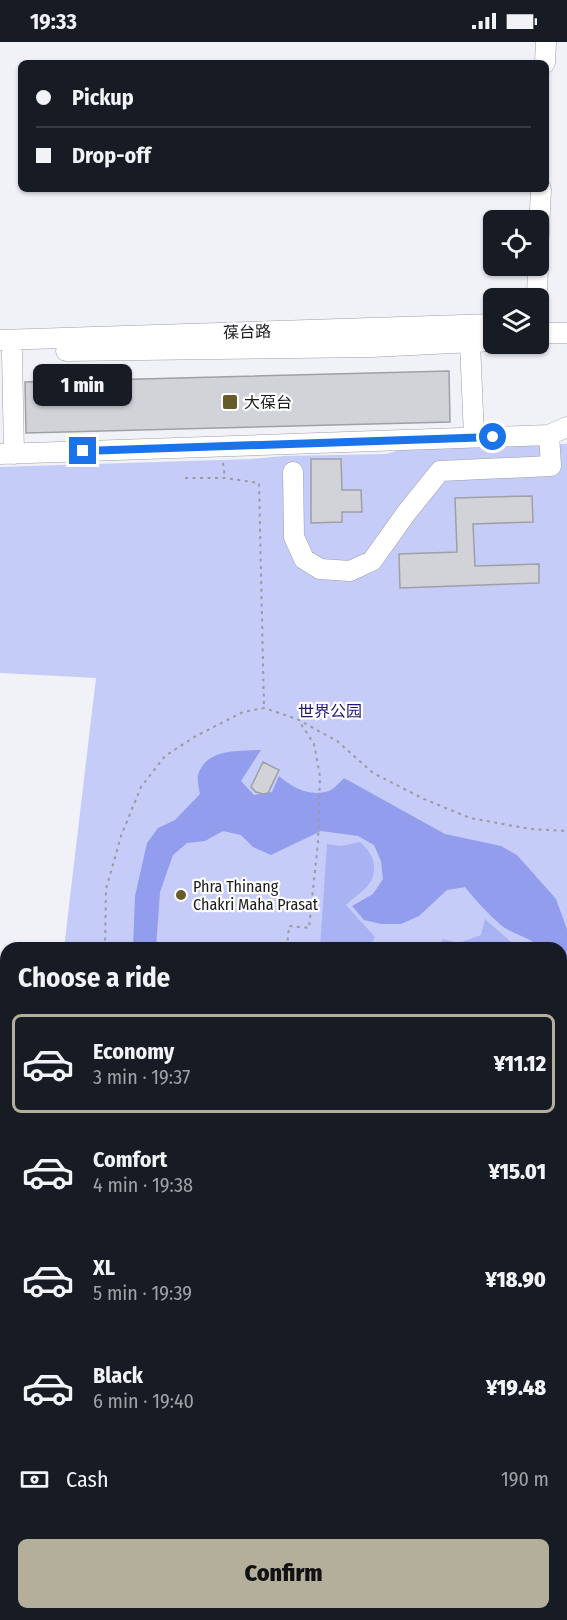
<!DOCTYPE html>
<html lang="en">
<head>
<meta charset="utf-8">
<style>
	:root { --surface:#171b24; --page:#20242c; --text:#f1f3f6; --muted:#9ea1a6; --line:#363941; --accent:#b3af9a }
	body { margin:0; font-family:"Fira Sans Condensed","Noto Sans SC",sans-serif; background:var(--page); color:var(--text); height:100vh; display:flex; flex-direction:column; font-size:22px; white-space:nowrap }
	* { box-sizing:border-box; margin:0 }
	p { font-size:20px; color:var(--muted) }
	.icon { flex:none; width:33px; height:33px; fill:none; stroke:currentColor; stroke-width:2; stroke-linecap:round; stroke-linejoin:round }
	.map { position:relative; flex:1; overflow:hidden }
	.drawer { position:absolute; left:0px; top:900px; width:567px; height:678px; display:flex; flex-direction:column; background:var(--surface); border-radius:18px 18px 0 0; box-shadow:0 2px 4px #0004 }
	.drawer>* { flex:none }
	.banner { position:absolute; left:18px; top:18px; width:531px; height:132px; border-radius:9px; box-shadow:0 2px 4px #0004; display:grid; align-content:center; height:132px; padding:0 18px; background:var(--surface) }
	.tools { position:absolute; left:483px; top:168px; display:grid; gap:12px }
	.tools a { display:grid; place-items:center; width:66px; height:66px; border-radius:9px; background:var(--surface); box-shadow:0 2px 4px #0004; font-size:30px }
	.end { position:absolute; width:27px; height:27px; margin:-14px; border:8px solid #1a73e8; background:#fff; box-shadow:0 0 0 3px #fff }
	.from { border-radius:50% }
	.bubble { position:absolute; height:42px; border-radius:9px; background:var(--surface); box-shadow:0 2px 4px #0004; font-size:20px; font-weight:800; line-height:42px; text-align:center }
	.banner b { display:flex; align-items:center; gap:21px; height:57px; font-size:22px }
	.banner b+b { border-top:2px solid var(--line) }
	.banner i { width:15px; height:15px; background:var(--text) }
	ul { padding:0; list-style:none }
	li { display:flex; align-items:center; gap:18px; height:99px; margin:0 12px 9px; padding:0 6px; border:3px solid transparent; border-radius:9px }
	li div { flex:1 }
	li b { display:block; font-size:22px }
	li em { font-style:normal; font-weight:800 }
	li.selected { border-color:var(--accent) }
	li>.icon { width:54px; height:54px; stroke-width:1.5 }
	h2 { padding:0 18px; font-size:27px; line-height:72px }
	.pay { display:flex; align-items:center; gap:15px; height:66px; padding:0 18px; font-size:22px }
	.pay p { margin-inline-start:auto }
	.button { display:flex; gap:12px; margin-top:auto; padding:12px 18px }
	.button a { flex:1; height:69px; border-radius:9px; background:var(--accent); color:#111; font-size:24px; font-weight:800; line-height:69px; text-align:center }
	.status { display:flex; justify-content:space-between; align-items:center; height:42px; padding:0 30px; background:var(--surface); direction:ltr }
	.status svg { height:16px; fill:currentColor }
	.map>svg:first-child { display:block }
	.built { fill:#e2e4f2 }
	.green { fill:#c5ccf8 }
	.forest { fill:#a9b2f3 }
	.water { fill:#939ded }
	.building { fill:#d2d3d9; stroke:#9ea0a6; stroke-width:1.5 }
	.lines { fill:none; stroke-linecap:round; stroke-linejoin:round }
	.minor-casing { stroke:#9e9fa5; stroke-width:21 }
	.path { stroke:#999b9f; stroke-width:2; stroke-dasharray:3 4.5; stroke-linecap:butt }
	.minor { stroke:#fff; stroke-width:20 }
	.route { stroke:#1a73e8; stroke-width:8 }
	.poi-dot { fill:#675c29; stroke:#fff; stroke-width:2 }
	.labels { text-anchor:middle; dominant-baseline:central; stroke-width:4.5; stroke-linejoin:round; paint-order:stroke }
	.street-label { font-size:16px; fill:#1c1c1f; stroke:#fff }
	.poi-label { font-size:16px; fill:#1c1c1f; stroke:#fff; text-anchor:start }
	.park-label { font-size:16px; fill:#211672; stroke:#fff }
</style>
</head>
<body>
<div class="status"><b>19:33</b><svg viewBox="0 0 49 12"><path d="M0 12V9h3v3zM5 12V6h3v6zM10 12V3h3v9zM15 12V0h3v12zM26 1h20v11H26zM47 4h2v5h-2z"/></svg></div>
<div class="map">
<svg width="567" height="1578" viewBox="0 0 567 1578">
	<rect width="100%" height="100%" fill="#f0f2f8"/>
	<path class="built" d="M0,1508L6,1509V1572H56L57,1578H0Z"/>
	<path class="green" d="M567,402V1578H57L56,1572H561V906H64L96,636L0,631V425L251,417L284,414L386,412L414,404Z
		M6,1403V1509L0,1508V1445Z"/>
	<path class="forest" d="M360,800C371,809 379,824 371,839C366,848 353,856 346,863L375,895L369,906H320L327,802L341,804Z
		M485,877L518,906H435L443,897L459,901L481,893Z
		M567,1099V1218L561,1217V1101Z
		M561,1368L567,1373V1468L565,1484L561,1486Z"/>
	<path class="water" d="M261,708L241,739L254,753L272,750L279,734C293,746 309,755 329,749C334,747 340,740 344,736L445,792L501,804L517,813L556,857L567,887V958L561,956V906H540C534,897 513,892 502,884C488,872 476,859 465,845L447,848L419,874L401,882H381L364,878L352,864L373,852L383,837L381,819L374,803L358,794L321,789L271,813L253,805L241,793L223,789L205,799L187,801L173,813L160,850L156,906H133L135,854L147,801L158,786L175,778L200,752C199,747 197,738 198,733C206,706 239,709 261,708Z"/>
	<path class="building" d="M449,329L450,380L26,391L25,340Z
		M311,417H341L342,448H361L362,470H342V480L311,481Z
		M532,454L533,480L473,482L475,524L539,522V541L400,546L399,512L457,510L455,456Z
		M263,720L279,728L268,751L263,752L256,750L251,745Z"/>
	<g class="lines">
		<defs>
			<path id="minor" d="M545,21L546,0
				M538,211L541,147
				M537,256L538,224
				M538,291H567
				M0,298L494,282
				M470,300L474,395
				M66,309L372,305L494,299
				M12,310L14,412
				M0,412L549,393
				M293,430L294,495L304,517L320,527L350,529L372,519L407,470L440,429L551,424L549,393L567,385"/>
		</defs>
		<use href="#minor" class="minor-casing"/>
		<path class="path" d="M223,421L225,436
			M185,436H225L259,441L264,666
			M105,906L106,847L121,794L141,745L165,714L196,694L243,670L264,666L297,677L337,699L373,731L424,757L470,776L530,787L567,789
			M287,906L289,884L309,886L318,800L320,734L314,702L299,679
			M561,920L567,913
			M561,1226L567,1229
			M561,1296L567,1291
			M561,1362L567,1368
			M4,1418H6
			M561,1436L567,1435
			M561,1498L567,1496
			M561,1527L567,1529
			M95,1572L98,1578
			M176,1572L190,1573
			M442,1572L448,1578
			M417,1578L435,1572
			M513,1578L517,1572"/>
		<use href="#minor" class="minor"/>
	</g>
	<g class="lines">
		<path class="route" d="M83,409L493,395"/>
	</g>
	<g class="poi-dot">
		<rect x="222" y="352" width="16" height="16" rx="3"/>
		<circle cx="181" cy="853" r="6"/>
	</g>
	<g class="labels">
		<g class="street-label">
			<text transform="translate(247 290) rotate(-2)">葆台路</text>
		</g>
		<g class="poi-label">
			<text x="244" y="360">大葆台</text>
			<text x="193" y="844">Phra Thinang<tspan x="193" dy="18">Chakri Maha Prasat</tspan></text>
		</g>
		<g class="park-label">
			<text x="330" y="669">世界公园</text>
		</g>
	</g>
</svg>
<div class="tools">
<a><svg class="icon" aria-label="locate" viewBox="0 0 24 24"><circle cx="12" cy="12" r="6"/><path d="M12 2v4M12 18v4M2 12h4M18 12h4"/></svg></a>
<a><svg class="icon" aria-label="layers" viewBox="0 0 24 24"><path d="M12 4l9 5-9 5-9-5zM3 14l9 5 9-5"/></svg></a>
</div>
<i class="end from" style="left:493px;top:395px"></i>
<i class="end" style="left:83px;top:409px"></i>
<div class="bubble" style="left:33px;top:322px;width:99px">1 min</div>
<div class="banner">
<b><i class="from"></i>Pickup</b>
<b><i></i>Drop-off</b>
</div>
<section class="drawer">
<h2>Choose a ride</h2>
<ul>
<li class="selected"><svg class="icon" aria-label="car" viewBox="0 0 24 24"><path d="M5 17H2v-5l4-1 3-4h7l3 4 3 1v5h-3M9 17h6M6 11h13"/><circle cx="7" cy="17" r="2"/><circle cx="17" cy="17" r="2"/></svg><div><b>Economy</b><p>3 min · 19:37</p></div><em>¥11.12</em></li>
<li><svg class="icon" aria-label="car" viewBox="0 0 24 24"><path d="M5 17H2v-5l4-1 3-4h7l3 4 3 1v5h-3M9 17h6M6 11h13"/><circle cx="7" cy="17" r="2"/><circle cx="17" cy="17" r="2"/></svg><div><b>Comfort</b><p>4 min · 19:38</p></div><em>¥15.01</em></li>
<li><svg class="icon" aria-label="car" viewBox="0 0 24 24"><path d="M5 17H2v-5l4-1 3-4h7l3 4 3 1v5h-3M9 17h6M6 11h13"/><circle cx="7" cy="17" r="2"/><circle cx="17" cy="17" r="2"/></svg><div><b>XL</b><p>5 min · 19:39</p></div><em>¥18.90</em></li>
<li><svg class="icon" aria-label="car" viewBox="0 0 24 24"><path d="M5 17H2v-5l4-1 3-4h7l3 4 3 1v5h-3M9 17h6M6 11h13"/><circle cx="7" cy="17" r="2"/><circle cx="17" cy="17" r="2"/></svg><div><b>Black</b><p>6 min · 19:40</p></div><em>¥19.48</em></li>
</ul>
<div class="pay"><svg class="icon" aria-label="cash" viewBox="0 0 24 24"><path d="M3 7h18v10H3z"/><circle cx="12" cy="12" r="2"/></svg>Cash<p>190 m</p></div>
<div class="button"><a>Confirm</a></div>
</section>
</div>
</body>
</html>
